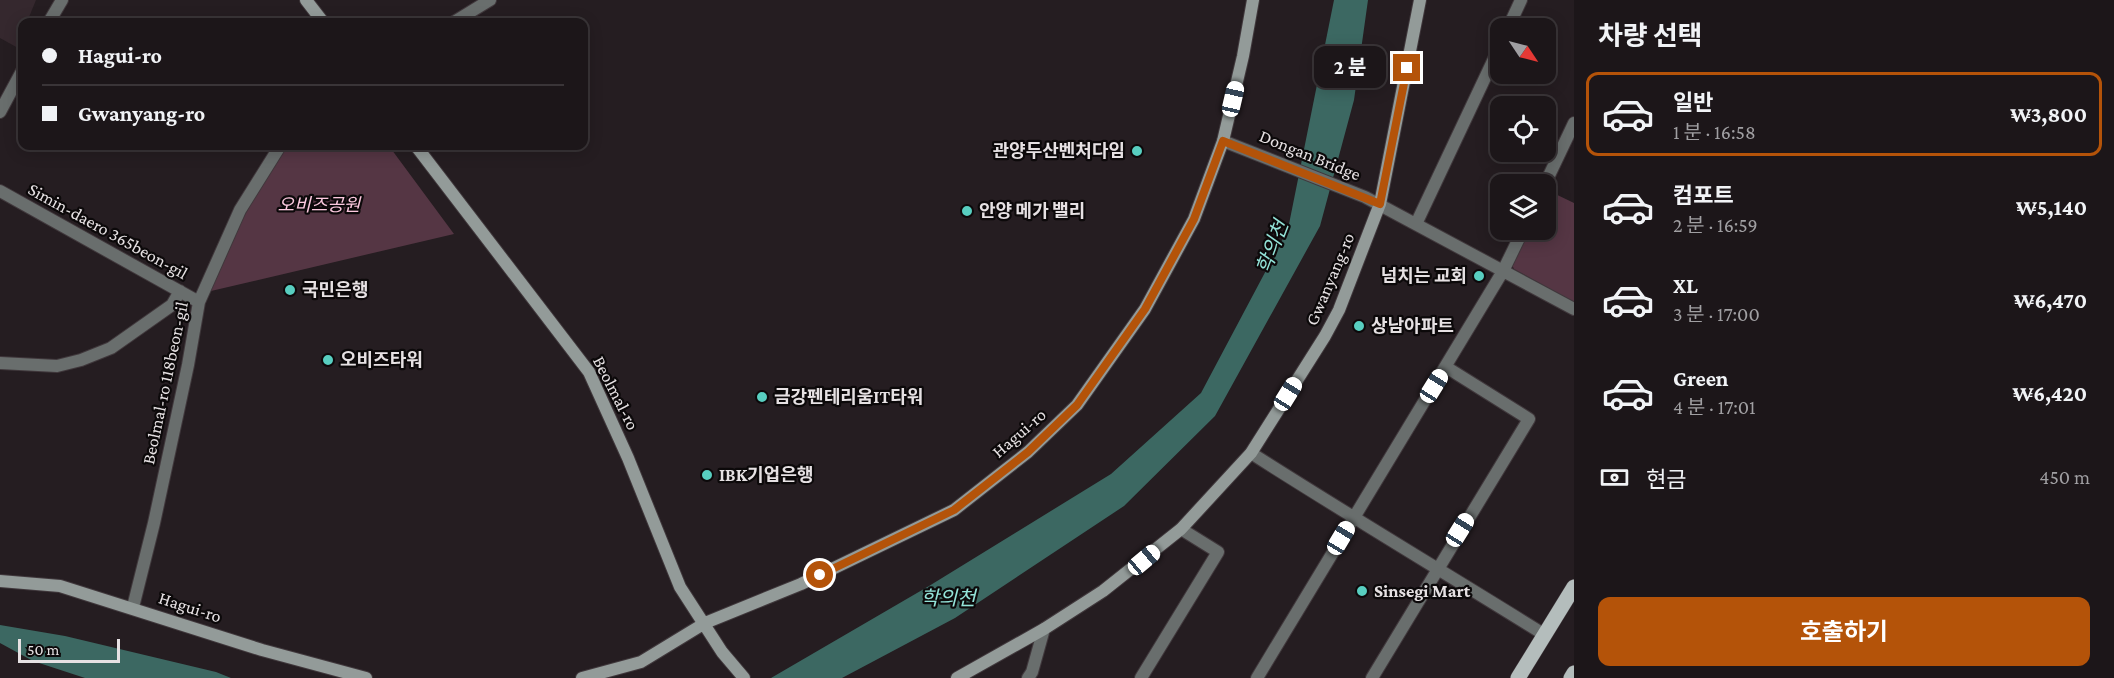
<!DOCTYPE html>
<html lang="ko">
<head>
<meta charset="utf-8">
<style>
	:root { --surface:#1c1619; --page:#251f22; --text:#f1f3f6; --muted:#a09fa2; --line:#3a3538; --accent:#b45309 }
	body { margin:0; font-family:"Crimson Pro","Noto Sans KR",serif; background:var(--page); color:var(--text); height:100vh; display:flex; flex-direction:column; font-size:22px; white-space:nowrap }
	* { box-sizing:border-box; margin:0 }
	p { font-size:20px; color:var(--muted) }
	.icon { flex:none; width:33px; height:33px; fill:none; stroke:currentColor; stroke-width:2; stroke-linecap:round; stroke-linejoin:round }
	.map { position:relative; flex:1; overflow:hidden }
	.sheet { display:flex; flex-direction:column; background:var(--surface); width:540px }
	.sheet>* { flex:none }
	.banner { position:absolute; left:18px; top:18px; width:570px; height:132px; border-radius:12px; box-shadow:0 3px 15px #0003,0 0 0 2px var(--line); display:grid; align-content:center; height:132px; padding:0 24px; background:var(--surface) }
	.needle { width:39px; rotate:125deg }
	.tools { position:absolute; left:1490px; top:18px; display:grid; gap:12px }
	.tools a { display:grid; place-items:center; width:66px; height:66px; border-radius:12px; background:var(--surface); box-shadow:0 3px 15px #0003,0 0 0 2px var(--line); font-size:30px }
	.scale { position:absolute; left:18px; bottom:15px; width:102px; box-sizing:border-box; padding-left:6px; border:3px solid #e6e1e3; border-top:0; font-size:16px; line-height:21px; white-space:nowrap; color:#e6e1e3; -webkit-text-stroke:4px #0c090a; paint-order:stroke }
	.end { position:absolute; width:27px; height:27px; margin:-14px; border:8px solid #b45309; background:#fff; box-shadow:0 0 0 3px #fff }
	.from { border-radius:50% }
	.bubble { position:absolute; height:42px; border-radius:12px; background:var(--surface); box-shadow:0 3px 15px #0003,0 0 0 2px var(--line); font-size:20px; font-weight:700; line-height:42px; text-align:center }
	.car { position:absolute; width:18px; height:36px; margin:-18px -9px; border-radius:8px; box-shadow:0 0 4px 2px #0007; background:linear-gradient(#fff 24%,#345 0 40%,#fff 0 76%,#345 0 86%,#fff 0) }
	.banner b { display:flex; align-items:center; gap:21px; height:57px; font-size:22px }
	.banner b+b { border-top:2px solid var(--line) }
	.banner i { width:15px; height:15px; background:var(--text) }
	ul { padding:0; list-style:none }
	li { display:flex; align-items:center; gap:18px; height:84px; margin:0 12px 9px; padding:0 12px; border:3px solid transparent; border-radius:12px }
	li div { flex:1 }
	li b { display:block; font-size:22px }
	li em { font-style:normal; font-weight:700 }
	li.selected { border-color:var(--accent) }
	li>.icon { width:54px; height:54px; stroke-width:1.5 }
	h2 { padding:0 24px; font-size:27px; line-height:72px }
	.pay { display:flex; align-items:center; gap:15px; height:66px; padding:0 24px; font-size:22px }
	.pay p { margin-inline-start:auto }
	.action { display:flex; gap:12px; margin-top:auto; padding:12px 24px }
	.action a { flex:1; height:69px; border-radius:12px; background:var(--accent); color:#fff; font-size:24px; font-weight:700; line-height:69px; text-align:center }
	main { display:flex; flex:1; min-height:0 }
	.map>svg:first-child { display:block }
	.built { fill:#35282e }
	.green { fill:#553644 }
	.water { fill:#3c6862 }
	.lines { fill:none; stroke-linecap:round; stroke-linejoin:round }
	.street-casing { stroke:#40383c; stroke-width:14 }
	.secondary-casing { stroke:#40383c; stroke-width:14 }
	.primary-casing { stroke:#40383c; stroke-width:16 }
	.street { stroke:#696e6d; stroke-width:12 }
	.secondary { stroke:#939b99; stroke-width:12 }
	.primary { stroke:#b4bdbc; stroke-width:15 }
	.route { stroke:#b45309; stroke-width:8 }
	.poi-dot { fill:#58cec0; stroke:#0c090a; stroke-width:2 }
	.labels { text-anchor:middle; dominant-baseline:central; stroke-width:4.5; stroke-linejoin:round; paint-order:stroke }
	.poi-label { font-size:18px; font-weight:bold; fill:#e6e1e3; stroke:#0c090a; text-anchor:start }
	.street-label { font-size:18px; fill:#e6e1e3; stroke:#0c090a }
	.park-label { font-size:18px; font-style:italic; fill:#fcc9df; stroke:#0c090a }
	.water-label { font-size:20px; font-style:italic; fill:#94e4d9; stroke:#0c090a }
</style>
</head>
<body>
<main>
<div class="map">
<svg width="1574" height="678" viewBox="0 0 1574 678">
	<rect width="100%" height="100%" fill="#251d21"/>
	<path class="built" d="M0,0H36L27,22H22V35L18,48L0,38Z"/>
	<path class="green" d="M285,146H389L454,234L211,291L214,274L276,155Z
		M1547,190L1574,203V302L1514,269L1512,265L1528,230H1545V194Z"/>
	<path class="water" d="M1334,0H1368L1354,100L1320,226L1215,416L1124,506L955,618L842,678H771L929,586L1111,474L1201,393L1288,229Z
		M0,625L65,636L216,672L231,678H85L33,661L0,643Z"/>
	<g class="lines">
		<defs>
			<path id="street" d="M49,22L62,0
				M454,22L490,0
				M1508,28L1521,0
				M0,112L22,71
				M1223,141L1365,197L1574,309
				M1545,184L1574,123
				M0,191L199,302
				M1416,224L1500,46
				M0,363L57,366L81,360L111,348L172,305L180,291
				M1251,453C1348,515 1447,574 1545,635
				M133,607L154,523L188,365L199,302L240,210L280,146
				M1028,678L1032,672L1044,629
				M1141,678L1218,552L1181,529
				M1257,678L1503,271L1523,230
				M1372,678L1529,419L1446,367"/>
			<path id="secondary" d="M306,0L323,22
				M416,146L589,372L628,458L680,587L722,652L744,678
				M0,581L60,586L262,650L366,678
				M582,678L641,662L705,623L801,584L954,510L1028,452L1077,405L1145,309L1194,219L1223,141L1243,56L1253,0
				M957,678L1044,629L1103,591L1181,529L1251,453L1325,336L1339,310L1376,214L1380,204L1420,0"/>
			<path id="primary" d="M1518,678L1574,587
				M1571,678L1574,673"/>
		</defs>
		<use href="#street" class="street-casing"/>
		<use href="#secondary" class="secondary-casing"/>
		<use href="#primary" class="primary-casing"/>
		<use href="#street" class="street"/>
		<use href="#secondary" class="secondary"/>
		<use href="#primary" class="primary"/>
	</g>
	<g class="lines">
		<path class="route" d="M820,575L954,510L1028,452L1077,405L1145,309L1194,219L1223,141L1380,204L1407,68"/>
	</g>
	<g class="poi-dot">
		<circle cx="1137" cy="151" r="6"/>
		<circle cx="967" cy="211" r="6"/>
		<circle cx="1479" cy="276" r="6"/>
		<circle cx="290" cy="290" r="6"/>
		<circle cx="1359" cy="326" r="6"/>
		<circle cx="328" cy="360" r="6"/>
		<circle cx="762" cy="397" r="6"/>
		<circle cx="707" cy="475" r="6"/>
		<circle cx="1362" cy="591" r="6"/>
	</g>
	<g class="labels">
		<g class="poi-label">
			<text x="1125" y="151" text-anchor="end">관양두산벤처다임</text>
			<text x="979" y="211">안양 메가 밸리</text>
			<text x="1467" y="276" text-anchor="end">넘치는 교회</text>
			<text x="302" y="290">국민은행</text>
			<text x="1371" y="326">상남아파트</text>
			<text x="340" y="360">오비즈타워</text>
			<text x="774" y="397">금강펜테리움IT타워</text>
			<text x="719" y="475">IBK기업은행</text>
			<text x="1374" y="591">Sinsegi Mart</text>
		</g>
		<g class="street-label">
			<text transform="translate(1310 155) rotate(22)">Dongan Bridge</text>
			<text transform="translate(108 231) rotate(29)">Simin-daero 365beon-gil</text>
			<text transform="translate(1330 279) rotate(-67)">Gwanyang-ro</text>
			<text transform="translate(165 383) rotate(-78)">Beolmal-ro 118beon-gil</text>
			<text transform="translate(616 393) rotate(63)">Beolmal-ro</text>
			<text transform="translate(1019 433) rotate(-41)">Hagui-ro</text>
			<text transform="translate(190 607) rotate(18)">Hagui-ro</text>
		</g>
		<g class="park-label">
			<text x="319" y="205">오비즈공원</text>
		</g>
		<g class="water-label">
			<text transform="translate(1272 247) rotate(-69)">학의천</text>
			<text x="948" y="598">학의천</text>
		</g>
	</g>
</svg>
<div class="tools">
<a><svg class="needle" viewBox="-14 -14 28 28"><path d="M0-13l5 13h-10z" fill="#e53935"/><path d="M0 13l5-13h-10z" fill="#a09fa2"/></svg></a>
<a><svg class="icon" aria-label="locate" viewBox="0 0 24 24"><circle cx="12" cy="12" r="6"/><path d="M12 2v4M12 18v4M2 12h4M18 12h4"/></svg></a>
<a><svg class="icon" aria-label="layers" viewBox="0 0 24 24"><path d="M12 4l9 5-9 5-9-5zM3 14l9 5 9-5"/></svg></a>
</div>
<div class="scale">50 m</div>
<i class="end from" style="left:820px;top:575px"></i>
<i class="end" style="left:1407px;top:68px"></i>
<div class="bubble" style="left:1314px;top:46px;width:72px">2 분</div>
<i class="car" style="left:1233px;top:99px;rotate:13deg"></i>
<i class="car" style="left:1434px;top:386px;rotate:32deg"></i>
<i class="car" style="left:1288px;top:394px;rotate:32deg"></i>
<i class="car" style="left:1460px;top:530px;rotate:32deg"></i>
<i class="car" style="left:1341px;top:538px;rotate:31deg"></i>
<i class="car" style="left:1144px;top:560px;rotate:50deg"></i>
<div class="banner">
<b><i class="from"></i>Hagui-ro</b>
<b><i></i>Gwanyang-ro</b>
</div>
</div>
<section class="sheet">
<h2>차량 선택</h2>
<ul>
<li class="selected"><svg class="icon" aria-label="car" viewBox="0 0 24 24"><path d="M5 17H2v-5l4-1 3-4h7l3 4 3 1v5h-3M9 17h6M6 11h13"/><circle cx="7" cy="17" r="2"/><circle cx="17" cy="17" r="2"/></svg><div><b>일반</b><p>1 분 · 16:58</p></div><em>₩3,800</em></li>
<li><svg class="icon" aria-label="car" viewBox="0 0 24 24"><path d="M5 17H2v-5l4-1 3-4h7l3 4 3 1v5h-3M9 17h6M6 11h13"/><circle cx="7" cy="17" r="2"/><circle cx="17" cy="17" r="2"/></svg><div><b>컴포트</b><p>2 분 · 16:59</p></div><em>₩5,140</em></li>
<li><svg class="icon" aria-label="car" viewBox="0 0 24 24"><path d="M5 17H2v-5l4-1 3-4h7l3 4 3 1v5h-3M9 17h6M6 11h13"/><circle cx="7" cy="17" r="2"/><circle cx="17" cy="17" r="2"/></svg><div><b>XL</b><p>3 분 · 17:00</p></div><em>₩6,470</em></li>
<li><svg class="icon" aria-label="car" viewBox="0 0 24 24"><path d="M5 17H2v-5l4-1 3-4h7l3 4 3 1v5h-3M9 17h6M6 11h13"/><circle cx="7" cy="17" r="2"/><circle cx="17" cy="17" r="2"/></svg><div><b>Green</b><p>4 분 · 17:01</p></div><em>₩6,420</em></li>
</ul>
<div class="pay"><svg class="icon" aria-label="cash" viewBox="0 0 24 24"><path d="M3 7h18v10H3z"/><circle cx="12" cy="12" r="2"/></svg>현금<p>450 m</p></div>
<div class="action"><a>호출하기</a></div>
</section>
</main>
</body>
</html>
